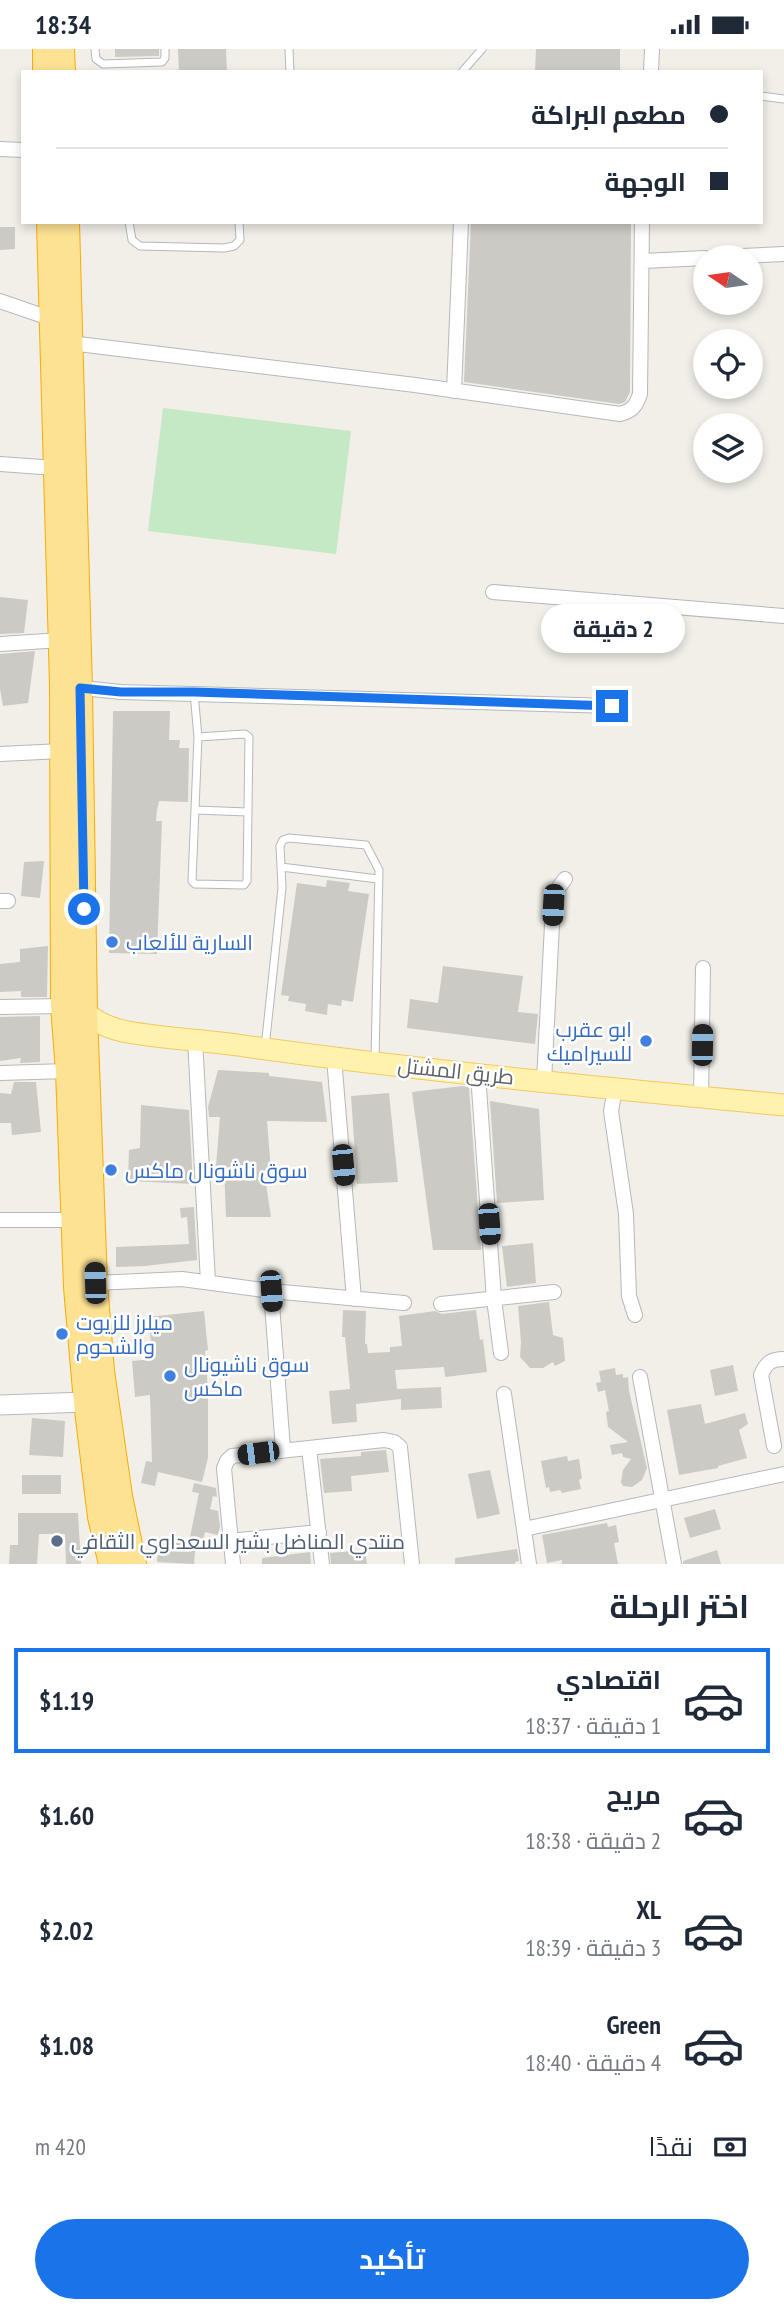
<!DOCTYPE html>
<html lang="ar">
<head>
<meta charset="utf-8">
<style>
	:root { --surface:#fff; --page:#f6f6f7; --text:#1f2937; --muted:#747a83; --line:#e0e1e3; --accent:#1a73e8 }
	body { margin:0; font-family:"PT Sans Narrow",Cairo,sans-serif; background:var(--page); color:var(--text); direction:rtl; height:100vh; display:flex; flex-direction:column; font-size:26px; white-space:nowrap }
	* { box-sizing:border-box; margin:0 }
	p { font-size:23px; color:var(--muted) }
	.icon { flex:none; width:38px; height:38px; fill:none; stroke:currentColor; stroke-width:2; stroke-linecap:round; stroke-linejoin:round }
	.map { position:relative; height:1515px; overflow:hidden; direction:ltr }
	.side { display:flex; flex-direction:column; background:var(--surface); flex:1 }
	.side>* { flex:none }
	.top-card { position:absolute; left:21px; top:21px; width:742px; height:154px; border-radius:0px; box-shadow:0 4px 10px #0003; direction:rtl; display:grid; align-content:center; height:154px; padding:0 35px; background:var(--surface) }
	.needle { width:46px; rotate:283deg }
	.tools { position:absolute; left:693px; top:196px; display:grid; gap:14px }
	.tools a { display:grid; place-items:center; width:70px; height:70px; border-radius:50%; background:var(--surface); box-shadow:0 4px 10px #0003; font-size:35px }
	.end { position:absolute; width:32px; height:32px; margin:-16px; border:9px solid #1a73e8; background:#fff; box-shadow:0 0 0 4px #fff }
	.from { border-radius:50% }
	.bubble { position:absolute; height:49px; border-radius:24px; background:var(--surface); box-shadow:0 4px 10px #0003; font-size:23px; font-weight:700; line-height:49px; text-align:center; direction:rtl }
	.car { position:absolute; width:21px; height:42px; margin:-21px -10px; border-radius:9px; box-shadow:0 0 5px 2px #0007; background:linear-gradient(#222 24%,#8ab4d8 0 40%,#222 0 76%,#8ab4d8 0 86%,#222 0) }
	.top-card b { display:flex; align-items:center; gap:24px; height:66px; font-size:26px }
	.top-card b+b { border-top:2px solid var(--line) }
	.top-card i { width:18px; height:18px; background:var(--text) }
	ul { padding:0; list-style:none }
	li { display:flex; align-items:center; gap:21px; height:105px; margin:0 14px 10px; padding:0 21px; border:4px solid transparent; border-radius:0px }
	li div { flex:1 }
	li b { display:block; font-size:26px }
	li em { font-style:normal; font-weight:700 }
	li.on { border-color:var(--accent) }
	li>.icon { width:63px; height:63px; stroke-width:1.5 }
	h2 { padding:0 35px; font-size:32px; line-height:84px }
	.pay { display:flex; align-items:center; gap:18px; height:77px; padding:0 35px; font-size:26px }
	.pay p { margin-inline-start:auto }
	.button { display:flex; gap:14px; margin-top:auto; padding:14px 35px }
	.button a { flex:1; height:80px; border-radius:42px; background:var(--accent); color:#fff; font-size:28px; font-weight:700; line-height:80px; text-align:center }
	.status { display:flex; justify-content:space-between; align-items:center; height:49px; padding:0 35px; background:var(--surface); direction:ltr }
	.status svg { height:19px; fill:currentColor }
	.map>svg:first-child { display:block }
	.green { fill:#c5e8c5 }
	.building { fill:#cccac5 }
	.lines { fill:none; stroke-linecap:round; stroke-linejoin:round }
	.lane-casing { stroke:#b5b8bc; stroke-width:9 }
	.street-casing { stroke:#b5b8bc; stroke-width:16 }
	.secondary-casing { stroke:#b6babf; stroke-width:21 }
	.primary-casing { stroke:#f2c960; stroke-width:23 }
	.highway-casing { stroke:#f9ab00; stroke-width:26 }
	.lane { stroke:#fff; stroke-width:7 }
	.street { stroke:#fff; stroke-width:14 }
	.secondary { stroke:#fff; stroke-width:19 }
	.primary { stroke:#fff2af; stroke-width:21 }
	.highway { stroke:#fde293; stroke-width:24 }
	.route { stroke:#1a73e8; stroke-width:9 }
	.shop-dot { fill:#3f7fe0; stroke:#fff; stroke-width:2.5 }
	.service-dot { fill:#5c6f8a; stroke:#fff; stroke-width:2.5 }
	.labels { text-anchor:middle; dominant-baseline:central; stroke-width:5; stroke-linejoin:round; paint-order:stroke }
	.shop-label { font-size:21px; fill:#366cbe; stroke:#fff; text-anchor:start }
	.street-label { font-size:21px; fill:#5f6368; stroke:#fff }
	.service-label { font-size:21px; fill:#4e5e75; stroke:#fff; text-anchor:start }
</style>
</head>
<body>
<div class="status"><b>18:34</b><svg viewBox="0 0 49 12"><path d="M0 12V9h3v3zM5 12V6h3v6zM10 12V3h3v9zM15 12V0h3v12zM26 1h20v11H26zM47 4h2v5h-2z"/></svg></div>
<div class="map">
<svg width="784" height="1515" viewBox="0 0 784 1515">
	<rect width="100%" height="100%" fill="#f1efe8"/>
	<path class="green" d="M163,359L351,382L336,505L148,482Z"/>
	<path class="building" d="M115,0H159V7L115,8Z
		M178,0H226L227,23H179Z
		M536,0H620V23H535Z
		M471,173H631L630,343L625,353L619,355L464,333Z
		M0,178H15V200L0,201Z
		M0,548L28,551L24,584L0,585Z
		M35,602L28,654L3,657L0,640V605Z
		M113,662H170L169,691H180L179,699H189L188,753L159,752L157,761L156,772H162L157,905L109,904Z
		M44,812L40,849L21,847L24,813Z
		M327,831L350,834L348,842L369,845L353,953L342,951L341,957L328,955L327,966L305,962L306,955L288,952L289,947L281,946L297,834L326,838Z
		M48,897L47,948H21V942L0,943V915L20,913V900Z
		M443,917L523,927L518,963L538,965L535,995L407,979L410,950L438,954Z
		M40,967V1013L20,1014L21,1009L0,1012V968Z
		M218,1021L269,1024V1027L322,1033L327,1073L267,1072L271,1123L264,1122L271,1168H226L224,1118L216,1117L220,1068H209L208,1058Z
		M14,1033H36L41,1083L12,1086L11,1074H0V1044L11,1045Z
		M462,1037L469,1038L481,1201H433L412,1043Z
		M389,1044L398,1133L357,1135L351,1047Z
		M490,1052L539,1060L544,1151L497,1154Z
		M141,1056L189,1061L193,1135L128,1132L129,1101L140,1099Z
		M194,1158L197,1211L145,1217L116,1218V1198L189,1195L187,1168L181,1169L180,1159Z
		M533,1194L536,1234L507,1238L502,1197Z
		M549,1253L553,1286L563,1289L565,1312L555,1317L553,1313L543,1319H530L520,1308L521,1293L518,1257Z
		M343,1261L366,1262L365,1295H367L368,1304L390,1303V1298L402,1297L399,1267L435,1262L442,1265L476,1261L480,1291L483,1290L487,1323L445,1328L444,1318L395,1321L397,1340L441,1338L442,1359L401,1361V1350L356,1355L357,1373L332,1375L329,1342L350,1340L345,1288H342Z
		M204,1262L208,1301L205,1302L208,1342V1409L202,1433L158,1423L155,1437L141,1434L146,1412L152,1413L150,1346L135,1348L132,1312L153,1310L148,1268Z
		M733,1316L738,1342L715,1347L710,1321Z
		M615,1319L616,1326L623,1325V1329L628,1328L629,1342L647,1419L642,1431L632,1438L623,1437L621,1433L623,1421L631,1410L623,1408L622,1404L612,1406L610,1396L628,1393L608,1378L606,1363L609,1362L605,1341L598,1343L596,1334L601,1333L599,1322Z
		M701,1355L705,1375L745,1364L748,1375L739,1381L747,1409L718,1417V1419L679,1426L667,1361Z
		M32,1369L65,1372L63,1408L29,1406Z
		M386,1401L389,1423L351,1427L352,1442L324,1444L320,1410L361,1407V1403Z
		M567,1407L568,1412L579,1410L582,1429L579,1431L581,1440L562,1444L560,1441L550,1443L549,1438L546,1439L541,1412Z
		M490,1421L500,1465L477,1470L468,1425Z
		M22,1426H61V1445H22Z
		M194,1434L216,1439L217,1448L213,1447L210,1460L218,1462L220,1477L218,1486L205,1483L203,1491L190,1488L199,1444L192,1443Z
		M715,1460L721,1480L690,1489L684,1469Z
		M18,1464H78L81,1515H66L65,1485H39L37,1515H9L10,1496H18Z
		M607,1474L608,1478L616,1476L619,1493L614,1494L618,1515H562V1511L547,1514L542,1486Z
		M159,1488L196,1492L194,1515L157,1513Z
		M517,1500L519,1512L515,1513V1515H455V1509Z
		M365,1501L367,1515H331L330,1504Z
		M717,1501L721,1515H683V1512Z
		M310,1503L311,1515H262V1509Z"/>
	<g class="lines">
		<defs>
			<path id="lane" d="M95,0L96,10L103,15L162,13L165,9V0
				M289,0L290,23
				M462,23L482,0
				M761,47L784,50
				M129,173L132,191L140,197L224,199L234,197L240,191L239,173
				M194,644L198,688L192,832L195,835L244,836L247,832L249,688L245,685L198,688
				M195,761L248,763
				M281,818L378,830
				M265,999L282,839L280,797L283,791L289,789L366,796L379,821L375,1010"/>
			<path id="street" d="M651,23L652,0
				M0,100L23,101
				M720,208L784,205
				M643,212L705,209
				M0,252L52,270
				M70,294L415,336L620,365C632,362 636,357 640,345L642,173
				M454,342L461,173
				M0,415L56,419
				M493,543L784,567
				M0,595L61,591
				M73,638L121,643L613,657
				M0,705L62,702
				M0,852H8
				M0,958L63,957
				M195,990L208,1233
				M334,1009L354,1250
				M0,1024L68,1022
				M478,1025L494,1250L501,1304
				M544,1032L553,856L556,842L565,830
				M615,1040L611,1062L626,1165L629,1247L635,1266
				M701,1048L703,919
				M0,1171H73
				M95,1234L182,1230L271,1242L404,1254
				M271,1242L283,1400
				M441,1255L554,1243
				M640,1328L674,1515
				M504,1345L529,1515
				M774,1397L761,1326C766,1314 771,1310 784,1310
				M309,1399L322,1515
				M524,1480L784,1425
				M230,1492L319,1483
				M233,1515L224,1419L227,1412L232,1407L384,1391L394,1393L400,1398L412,1515"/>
			<path id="secondary" d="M0,1356L86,1353"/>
			<path id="primary" d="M85,963C97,975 112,980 128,983C166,990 206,991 244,997C423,1022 604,1039 784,1056"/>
			<path id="highway" d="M45,0V23
				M62,0L63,23
				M49,173L62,636L63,957L68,1022L76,1238L86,1353L100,1468L111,1515
				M67,173L80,640L85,963L95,1234L102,1322L120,1447L134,1515"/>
		</defs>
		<use href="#lane" class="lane-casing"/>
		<use href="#street" class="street-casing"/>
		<use href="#secondary" class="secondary-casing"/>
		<use href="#primary" class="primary-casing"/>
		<use href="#highway" class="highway-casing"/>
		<use href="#lane" class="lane"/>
		<use href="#street" class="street"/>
		<use href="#secondary" class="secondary"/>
		<use href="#primary" class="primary"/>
		<use href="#highway" class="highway"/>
	</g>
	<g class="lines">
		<path class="route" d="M84,860L80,639L121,643H194L612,657"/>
	</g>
	<g class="shop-dot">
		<circle cx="112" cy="893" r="7"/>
		<circle cx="646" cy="992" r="7"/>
		<circle cx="111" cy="1121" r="7"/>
		<circle cx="62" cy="1285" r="7"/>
		<circle cx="170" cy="1327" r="7"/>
	</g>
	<circle class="service-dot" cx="57" cy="1492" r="7"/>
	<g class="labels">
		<g class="shop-label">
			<text x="126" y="893">السارية للألعاب</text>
			<text x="632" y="980" text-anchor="end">ابو عقرب<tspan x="632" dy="24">للسيراميك</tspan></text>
			<text x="125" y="1121">سوق ناشونال ماكس</text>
			<text x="76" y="1273">ميلرز للزيوت<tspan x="76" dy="24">والشحوم</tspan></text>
			<text x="184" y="1315">سوق ناشيونال<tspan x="184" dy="24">ماكس</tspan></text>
		</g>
		<g class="street-label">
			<text transform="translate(456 1022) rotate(6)">طريق المشتل</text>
		</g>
		<g class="service-label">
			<text x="71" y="1492">منتدي المناضل بشير السعداوي الثقافي</text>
		</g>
	</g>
</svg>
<div class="tools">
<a><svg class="needle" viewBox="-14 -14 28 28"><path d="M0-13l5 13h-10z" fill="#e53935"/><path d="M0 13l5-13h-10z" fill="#747a83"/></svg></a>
<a><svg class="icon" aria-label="locate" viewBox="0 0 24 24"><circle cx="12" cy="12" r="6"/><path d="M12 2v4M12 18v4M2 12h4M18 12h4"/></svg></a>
<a><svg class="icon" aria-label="layers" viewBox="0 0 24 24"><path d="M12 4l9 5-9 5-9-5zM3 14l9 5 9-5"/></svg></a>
</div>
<i class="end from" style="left:84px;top:860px"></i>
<i class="end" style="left:612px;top:657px"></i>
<div class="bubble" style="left:541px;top:555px;width:144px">2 دقيقة</div>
<i class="car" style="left:553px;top:856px;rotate:183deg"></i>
<i class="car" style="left:702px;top:996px;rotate:1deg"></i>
<i class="car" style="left:343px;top:1116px;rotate:175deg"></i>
<i class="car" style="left:489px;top:1175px;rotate:176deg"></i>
<i class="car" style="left:95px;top:1234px;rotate:358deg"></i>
<i class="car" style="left:271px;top:1242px;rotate:176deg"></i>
<i class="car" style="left:258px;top:1404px;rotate:263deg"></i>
<div class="top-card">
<b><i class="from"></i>مطعم البراكة</b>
<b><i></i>الوجهة</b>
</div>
</div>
<section class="side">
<h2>اختر الرحلة</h2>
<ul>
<li class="on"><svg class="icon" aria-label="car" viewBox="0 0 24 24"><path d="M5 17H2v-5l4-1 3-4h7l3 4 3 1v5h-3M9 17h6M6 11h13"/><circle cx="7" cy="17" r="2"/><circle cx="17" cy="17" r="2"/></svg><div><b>اقتصادي</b><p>1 دقيقة · 18:37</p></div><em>$1.19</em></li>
<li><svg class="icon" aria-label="car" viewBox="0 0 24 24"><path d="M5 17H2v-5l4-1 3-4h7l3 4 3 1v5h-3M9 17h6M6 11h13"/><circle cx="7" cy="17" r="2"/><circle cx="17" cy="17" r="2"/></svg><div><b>مريح</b><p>2 دقيقة · 18:38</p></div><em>$1.60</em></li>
<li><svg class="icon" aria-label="car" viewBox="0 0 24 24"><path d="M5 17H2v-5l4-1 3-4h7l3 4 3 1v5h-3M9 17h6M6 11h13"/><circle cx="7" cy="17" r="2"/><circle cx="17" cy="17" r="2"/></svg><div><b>XL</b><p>3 دقيقة · 18:39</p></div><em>$2.02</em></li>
<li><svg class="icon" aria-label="car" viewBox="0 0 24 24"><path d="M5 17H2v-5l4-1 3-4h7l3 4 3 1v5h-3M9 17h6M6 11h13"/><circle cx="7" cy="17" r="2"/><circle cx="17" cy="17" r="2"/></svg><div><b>Green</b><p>4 دقيقة · 18:40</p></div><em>$1.08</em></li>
</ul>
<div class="pay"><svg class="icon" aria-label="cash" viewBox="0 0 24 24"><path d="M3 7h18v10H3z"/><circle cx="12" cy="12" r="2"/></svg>نقدًا<p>420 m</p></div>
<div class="button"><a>تأكيد</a></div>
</section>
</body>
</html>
